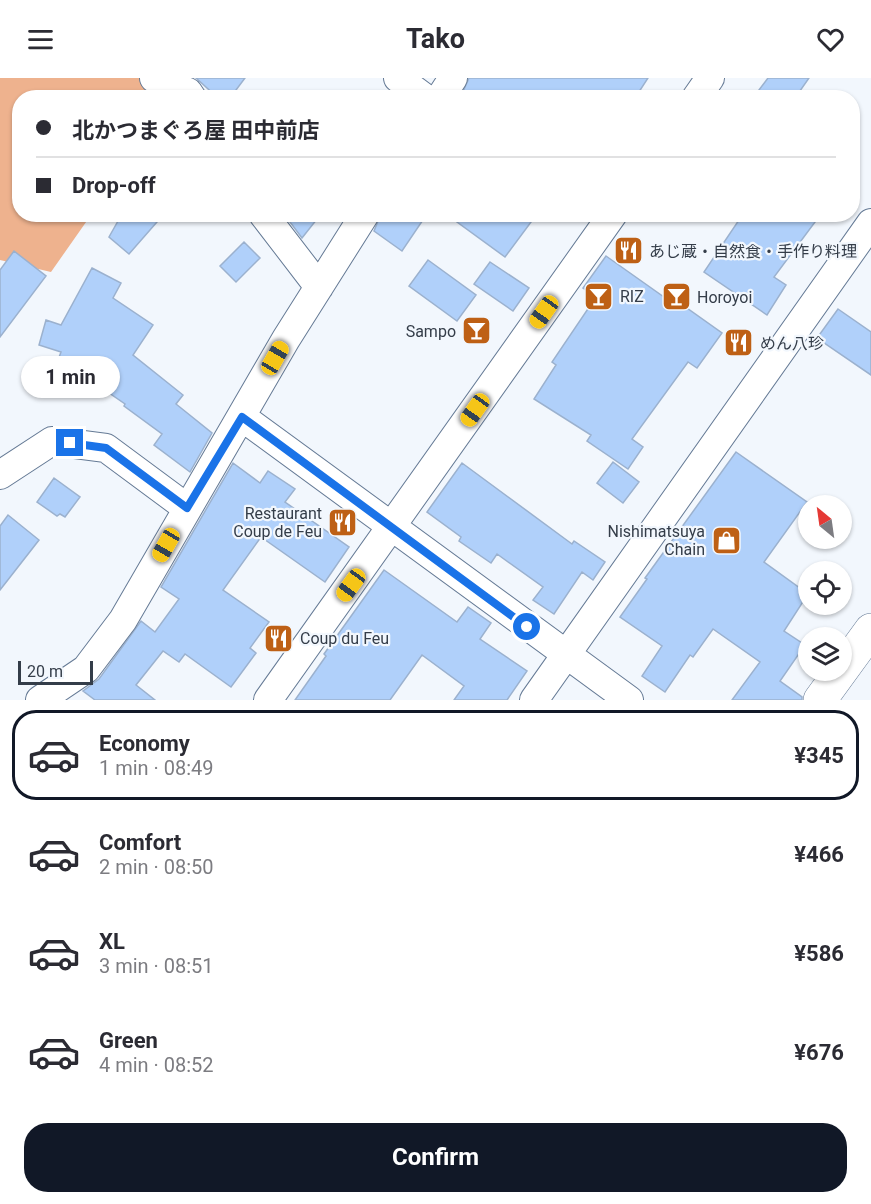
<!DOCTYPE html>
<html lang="en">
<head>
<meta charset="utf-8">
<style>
	:root { --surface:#fff; --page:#f2f2f3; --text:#2b2b33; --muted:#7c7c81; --line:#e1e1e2; --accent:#111827 }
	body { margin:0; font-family:Roboto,"Noto Sans JP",sans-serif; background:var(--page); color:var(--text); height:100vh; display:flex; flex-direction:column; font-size:22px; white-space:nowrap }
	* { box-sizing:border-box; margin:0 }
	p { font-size:20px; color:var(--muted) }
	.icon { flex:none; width:33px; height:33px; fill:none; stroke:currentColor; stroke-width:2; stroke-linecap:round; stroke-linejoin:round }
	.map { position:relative; height:622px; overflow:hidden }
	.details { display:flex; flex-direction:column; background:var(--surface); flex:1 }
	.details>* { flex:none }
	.guide { position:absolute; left:12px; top:12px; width:848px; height:132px; border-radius:24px; box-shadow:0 2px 4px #0004; display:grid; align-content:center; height:132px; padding:0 24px; background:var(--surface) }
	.needle { width:39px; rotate:331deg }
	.fabs { position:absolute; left:798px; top:417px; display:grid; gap:12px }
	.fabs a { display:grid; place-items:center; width:54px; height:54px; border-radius:50%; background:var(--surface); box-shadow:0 2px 4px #0004; font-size:30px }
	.scale { position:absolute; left:18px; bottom:15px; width:75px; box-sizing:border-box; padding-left:6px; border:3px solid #343d49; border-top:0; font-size:16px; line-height:21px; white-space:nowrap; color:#343d49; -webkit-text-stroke:4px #f2f7fd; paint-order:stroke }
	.end { position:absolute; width:27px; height:27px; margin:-14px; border:8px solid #1a73e8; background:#fff; box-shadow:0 0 0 3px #fff }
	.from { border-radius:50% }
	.bubble { position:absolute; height:42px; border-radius:21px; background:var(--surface); box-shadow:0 2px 4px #0004; font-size:20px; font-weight:700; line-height:42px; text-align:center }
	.car { position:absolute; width:18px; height:36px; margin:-18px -9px; border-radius:8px; box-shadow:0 0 4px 2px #0007; background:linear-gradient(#f5c518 24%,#345 0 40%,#f5c518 0 76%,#345 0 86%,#f5c518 0) }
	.guide b { display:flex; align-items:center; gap:21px; height:57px; font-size:22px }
	.guide b+b { border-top:2px solid var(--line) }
	.guide i { width:15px; height:15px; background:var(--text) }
	ul { padding:10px 0 0; list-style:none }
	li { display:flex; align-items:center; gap:18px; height:90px; margin:0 12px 9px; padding:0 12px; border:3px solid transparent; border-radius:24px }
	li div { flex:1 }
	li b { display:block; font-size:22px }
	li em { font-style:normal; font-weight:700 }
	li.current { border-color:var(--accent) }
	li>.icon { width:54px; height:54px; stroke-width:1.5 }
	.cta { display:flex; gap:12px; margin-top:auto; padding:12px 24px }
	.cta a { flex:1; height:69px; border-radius:24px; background:var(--accent); color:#fff; font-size:24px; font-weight:700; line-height:69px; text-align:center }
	header { display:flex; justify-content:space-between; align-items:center; height:78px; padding:0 24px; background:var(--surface); font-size:27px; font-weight:700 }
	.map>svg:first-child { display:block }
	.forest { fill:#eeb28e }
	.building { fill:#b0d0fa; stroke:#9bb1ce; stroke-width:1.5 }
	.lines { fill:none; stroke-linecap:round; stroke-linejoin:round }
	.street-casing { stroke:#657a95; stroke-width:30 }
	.secondary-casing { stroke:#657a95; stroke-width:34 }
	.street { stroke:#fff; stroke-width:28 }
	.secondary { stroke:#fff; stroke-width:33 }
	.route { stroke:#1a73e8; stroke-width:8 }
	.labels { text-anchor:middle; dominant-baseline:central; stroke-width:4.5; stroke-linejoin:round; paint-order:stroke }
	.poi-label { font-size:16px; fill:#343d49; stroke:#f2f7fd; text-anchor:start }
</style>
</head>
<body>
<header><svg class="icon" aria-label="menu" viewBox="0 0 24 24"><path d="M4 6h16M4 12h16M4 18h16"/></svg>Tako<svg class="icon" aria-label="heart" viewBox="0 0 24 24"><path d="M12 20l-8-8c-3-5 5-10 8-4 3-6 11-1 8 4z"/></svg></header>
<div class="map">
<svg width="871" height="622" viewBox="0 0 871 622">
	<rect width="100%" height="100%" fill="#f2f7fd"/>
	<path class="forest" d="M0,0H144L150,5L147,19L20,20V136L91,137L51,194L0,182Z"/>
	<path class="building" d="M196,0H245L230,20H218Z
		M469,0H648L635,20H467L462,16Z
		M768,0H809L795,20H753Z
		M122,136H164L129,176L109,159Z
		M296,136H321L302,160L290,144Z
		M381,136H427L402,173L374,153Z
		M446,136H537L505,179Z
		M743,136H821L774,199L786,207L767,237L704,194Z
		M244,164L260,180L236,204L220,188Z
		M14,173L46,198L0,259V192Z
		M606,178L681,231L684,228L722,255L697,290L688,284L632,361L643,369L628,391L587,363L591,357L534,321L556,287L552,284L596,219L583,210Z
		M428,182L476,217L457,243L409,208Z
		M490,184L529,210L513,233L474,206Z
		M92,190L121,205L113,220L153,247L133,277L183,317L176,326L212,355L190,394L154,367L162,356L124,328L125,326L83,297L86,292L58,282L61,274L39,267L46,242L61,247Z
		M838,231L871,254V297L817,260Z
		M736,374L807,424L764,484L808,516L784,553L805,567L780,603L802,619V622H732L760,584L713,551L693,579L690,577L665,614L642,598L662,568L620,539L647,501L645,500Z
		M613,384L639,404L623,425L597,405Z
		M233,385L260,405L268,393L295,411L285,424L349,469L325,504L261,459L223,512L269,544L250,570L256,575L231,609L185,576L179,584L163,573L136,607L155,622H95L83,613L99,601L141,543L155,554L179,521L161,509Z
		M462,385L572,466L574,463L605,484L593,502L582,494L554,536L533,522L543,509L497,476L491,485L459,463L461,459L427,434Z
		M54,400L80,419L65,439L60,436L57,438L37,424Z
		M8,437L39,462L0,512V448Z
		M384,492L457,544L468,529L491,545L480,561L527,593L507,622H454L464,608L422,577L390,622H295L326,578L324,576Z"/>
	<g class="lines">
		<defs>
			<path id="street" d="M154,0L188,14L192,20
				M398,0L425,20
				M440,20L453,0
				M696,20L710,0
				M263,136L319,209
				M242,339L629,622
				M0,397L52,363L106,370L187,430
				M40,622L86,591L123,542L286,261L365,136
				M268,622L613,136
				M534,622L871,145"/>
			<path id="secondary" d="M820,622L871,552"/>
		</defs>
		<use href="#street" class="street-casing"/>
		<use href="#secondary" class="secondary-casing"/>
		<use href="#street" class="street"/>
		<use href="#secondary" class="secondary"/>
	</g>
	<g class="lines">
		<path class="route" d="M70,365L106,370L187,430L242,339L527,549"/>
	</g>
	<defs>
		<symbol id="restaurant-square" viewBox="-11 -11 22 22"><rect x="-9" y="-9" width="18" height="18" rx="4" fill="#be6015" stroke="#f2f7fd"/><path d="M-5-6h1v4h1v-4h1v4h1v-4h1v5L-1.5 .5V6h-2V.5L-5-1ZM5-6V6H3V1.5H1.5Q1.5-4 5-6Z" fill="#fff"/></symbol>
		<symbol id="bar-square" viewBox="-11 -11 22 22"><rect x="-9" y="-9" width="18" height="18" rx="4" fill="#be6015" stroke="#f2f7fd"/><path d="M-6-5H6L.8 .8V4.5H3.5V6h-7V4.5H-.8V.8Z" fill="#fff"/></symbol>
		<symbol id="shop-square" viewBox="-11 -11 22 22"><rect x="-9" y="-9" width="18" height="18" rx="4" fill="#be6015" stroke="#f2f7fd"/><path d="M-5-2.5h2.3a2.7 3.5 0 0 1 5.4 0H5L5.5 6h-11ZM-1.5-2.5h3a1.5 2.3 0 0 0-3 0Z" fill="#fff"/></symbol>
	</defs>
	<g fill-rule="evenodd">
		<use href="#restaurant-square" x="612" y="156" width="33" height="33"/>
		<use href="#bar-square" x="582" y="202" width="33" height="33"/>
		<use href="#bar-square" x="660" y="202" width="33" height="33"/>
		<use href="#bar-square" x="460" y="236" width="33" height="33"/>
		<use href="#restaurant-square" x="722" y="248" width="33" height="33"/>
		<use href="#restaurant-square" x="326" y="428" width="33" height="33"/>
		<use href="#shop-square" x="710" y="446" width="33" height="33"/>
		<use href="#restaurant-square" x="262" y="544" width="33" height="33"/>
	</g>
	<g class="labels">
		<g class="poi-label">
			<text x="649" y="173">あじ蔵・自然食・手作り料理</text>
			<text x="620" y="218">RIZ</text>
			<text x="697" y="219">Horoyoi</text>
			<text x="456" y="253" text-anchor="end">Sampo</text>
			<text x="760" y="265">めん八珍</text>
			<text x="322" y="435" text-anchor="end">Restaurant<tspan x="322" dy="18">Coup de Feu</tspan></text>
			<text x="705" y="453" text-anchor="end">Nishimatsuya<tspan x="705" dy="18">Chain</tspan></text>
			<text x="300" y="560">Coup du Feu</text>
		</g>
	</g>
</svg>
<div class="fabs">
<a><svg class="needle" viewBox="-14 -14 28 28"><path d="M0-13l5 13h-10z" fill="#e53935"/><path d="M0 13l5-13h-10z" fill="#7c7c81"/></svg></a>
<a><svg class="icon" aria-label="locate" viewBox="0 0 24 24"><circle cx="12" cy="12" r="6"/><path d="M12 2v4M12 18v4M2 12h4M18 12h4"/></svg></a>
<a><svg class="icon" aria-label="layers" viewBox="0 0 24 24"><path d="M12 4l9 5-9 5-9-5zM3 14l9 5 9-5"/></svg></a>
</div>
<div class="scale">20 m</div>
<i class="end from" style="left:527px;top:549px"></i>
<i class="end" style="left:70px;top:365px"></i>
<div class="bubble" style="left:21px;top:278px;width:99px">1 min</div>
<i class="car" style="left:544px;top:234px;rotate:215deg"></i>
<i class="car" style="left:275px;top:280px;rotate:30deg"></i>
<i class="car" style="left:475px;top:332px;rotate:215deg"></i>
<i class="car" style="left:166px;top:467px;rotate:210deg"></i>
<i class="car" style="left:351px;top:507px;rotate:216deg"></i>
<div class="guide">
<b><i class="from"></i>北かつまぐろ屋 田中前店</b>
<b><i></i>Drop-off</b>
</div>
</div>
<section class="details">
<ul>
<li class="current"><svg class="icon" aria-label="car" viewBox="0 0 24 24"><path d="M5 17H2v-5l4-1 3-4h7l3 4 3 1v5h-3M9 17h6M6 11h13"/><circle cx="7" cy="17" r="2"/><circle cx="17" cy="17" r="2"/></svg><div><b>Economy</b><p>1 min · 08:49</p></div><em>¥345</em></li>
<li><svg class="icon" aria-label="car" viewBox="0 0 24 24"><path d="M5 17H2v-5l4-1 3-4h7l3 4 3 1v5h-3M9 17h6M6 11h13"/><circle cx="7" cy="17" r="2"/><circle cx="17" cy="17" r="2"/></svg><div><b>Comfort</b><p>2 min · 08:50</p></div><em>¥466</em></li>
<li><svg class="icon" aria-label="car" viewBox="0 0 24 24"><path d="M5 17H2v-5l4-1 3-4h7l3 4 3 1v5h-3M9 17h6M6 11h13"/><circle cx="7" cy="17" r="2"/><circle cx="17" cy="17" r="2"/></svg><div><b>XL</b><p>3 min · 08:51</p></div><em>¥586</em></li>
<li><svg class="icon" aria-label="car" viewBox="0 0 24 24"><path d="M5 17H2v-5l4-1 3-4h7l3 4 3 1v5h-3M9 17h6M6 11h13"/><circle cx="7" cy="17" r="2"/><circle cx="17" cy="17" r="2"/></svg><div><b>Green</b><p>4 min · 08:52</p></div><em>¥676</em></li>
</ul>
<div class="cta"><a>Confirm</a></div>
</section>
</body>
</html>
